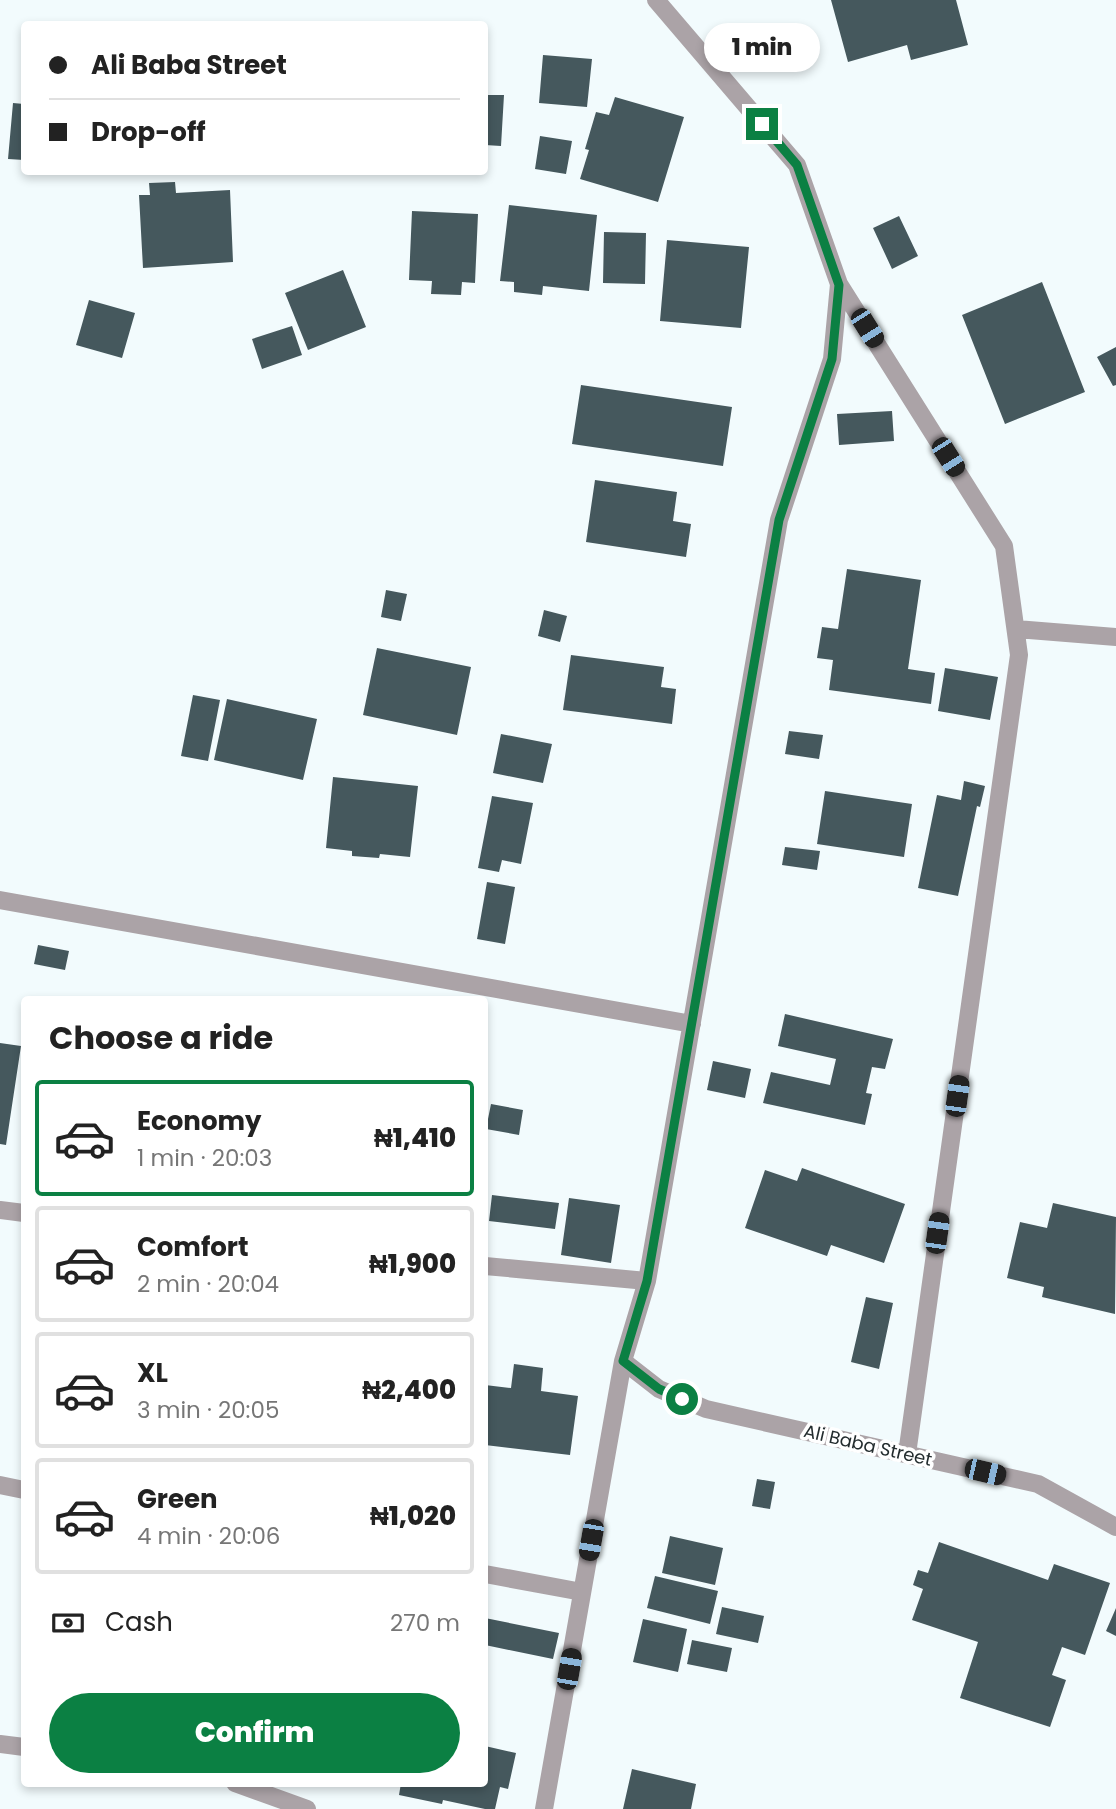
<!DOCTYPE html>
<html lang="en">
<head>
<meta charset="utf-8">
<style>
	:root { --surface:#fff; --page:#f2f2f2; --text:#222; --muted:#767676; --line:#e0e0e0; --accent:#0b8043 }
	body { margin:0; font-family:Poppins,sans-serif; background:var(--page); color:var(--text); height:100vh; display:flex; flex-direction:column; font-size:26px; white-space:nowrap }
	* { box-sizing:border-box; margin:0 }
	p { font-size:23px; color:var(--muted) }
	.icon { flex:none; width:38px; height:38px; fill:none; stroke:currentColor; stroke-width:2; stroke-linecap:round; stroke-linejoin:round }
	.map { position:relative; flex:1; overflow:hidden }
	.details { position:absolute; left:21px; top:996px; width:467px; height:791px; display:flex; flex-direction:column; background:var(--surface); border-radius:7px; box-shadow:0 4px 10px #0003 }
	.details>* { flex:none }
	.hud { position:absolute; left:21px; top:21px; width:467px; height:154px; border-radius:7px; box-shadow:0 4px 10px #0003; display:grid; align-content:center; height:154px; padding:0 28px; background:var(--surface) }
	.end { position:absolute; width:32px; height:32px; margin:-16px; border:9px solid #0b8043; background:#fff; box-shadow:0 0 0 4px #fff }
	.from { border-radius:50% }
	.bubble { position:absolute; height:49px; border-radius:24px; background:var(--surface); box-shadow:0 4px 10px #0003; font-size:23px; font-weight:800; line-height:49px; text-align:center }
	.car { position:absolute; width:21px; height:42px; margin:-21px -10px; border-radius:9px; box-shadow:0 0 5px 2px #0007; background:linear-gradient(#222 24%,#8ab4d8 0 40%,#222 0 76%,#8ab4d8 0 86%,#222 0) }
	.hud b { display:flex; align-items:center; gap:24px; height:66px; font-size:26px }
	.hud b+b { border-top:2px solid var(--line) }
	.hud i { width:18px; height:18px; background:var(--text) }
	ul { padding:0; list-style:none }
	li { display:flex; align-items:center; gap:21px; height:116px; margin:0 14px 10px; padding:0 14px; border:4px solid var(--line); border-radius:7px }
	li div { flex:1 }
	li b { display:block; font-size:26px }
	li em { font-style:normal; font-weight:800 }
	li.selected { border-color:var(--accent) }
	li>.icon { width:63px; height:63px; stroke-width:1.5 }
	h2 { padding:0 28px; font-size:32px; line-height:84px }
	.pay { display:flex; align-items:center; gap:18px; height:77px; padding:0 28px; font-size:26px }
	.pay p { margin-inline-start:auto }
	.action { display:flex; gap:14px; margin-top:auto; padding:14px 28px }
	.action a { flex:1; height:80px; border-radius:42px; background:var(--accent); color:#fff; font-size:28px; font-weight:800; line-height:80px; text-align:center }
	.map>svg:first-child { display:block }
	.building { fill:#45585d }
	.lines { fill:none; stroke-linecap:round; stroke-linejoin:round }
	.street { stroke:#aba3a7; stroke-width:18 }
	.route { stroke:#0b8043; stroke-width:9 }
	.labels { text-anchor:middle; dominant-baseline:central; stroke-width:7; stroke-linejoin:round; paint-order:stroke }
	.street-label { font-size:18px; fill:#232c2e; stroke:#fff }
</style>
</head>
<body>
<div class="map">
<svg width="1116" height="1809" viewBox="0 0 1116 1809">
	<rect width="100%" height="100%" fill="#f2fbfd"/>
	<path class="building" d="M831,0H956L968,45L911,60L907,45L848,62Z
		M543,55L592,59L587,107L539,103Z
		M485,95H504L501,146L485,145Z
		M615,97L684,117L658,202L580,179L589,150L585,149L596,112L609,115Z
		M13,103L24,104V160L8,159Z
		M540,136L572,141L566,174L535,169Z
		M175,182L176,193L230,190L233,262L143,268L139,195H150L149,183Z
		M509,205L597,215L589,291L543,286L542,295L514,292V282L500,281Z
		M412,211L478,214L475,283L462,282L461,295L431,294L432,281L409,280Z
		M899,216L918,256L892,269L873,228Z
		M604,232L646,233L645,284L603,283Z
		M667,240L749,247L741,328L660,321Z
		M343,270L366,327L308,350L285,293Z
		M1042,282L1085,392L1005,424L962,315Z
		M89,300L135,313L122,358L76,345Z
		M292,326L302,355L262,369L252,339Z
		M1116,347V385L1113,386L1097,357Z
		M581,385L732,407L723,466L572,444Z
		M892,411L894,441L839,445L837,414Z
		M595,480L677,492L673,521L691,524L686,557L586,542Z
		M847,569L921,580L908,669L935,673L931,704L829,690L833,660L817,658L822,627L838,629Z
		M386,590L407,594L401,621L381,617Z
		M544,610L567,616L560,642L538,636Z
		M377,648L471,667L457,735L363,715Z
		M571,655L664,667L661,687L676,689L672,724L563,710Z
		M945,668L998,677L990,720L938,711Z
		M193,695L220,700L208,761L181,756Z
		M227,699L317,719L303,780L214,760Z
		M789,731L823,735L819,759L785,754Z
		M501,734L552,744L543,783L493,773Z
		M333,777L418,786L410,857L380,854L379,858L352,856V851L326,848Z
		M964,781L985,786L980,807L977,806L958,896L918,888L937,795L961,800Z
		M825,791L912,804L904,857L817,844Z
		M492,796L533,803L521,864L502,860L499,872L478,868Z
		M785,847L820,851L817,870L782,865Z
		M487,882L515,887L505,944L477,939Z
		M38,945L69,951L65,970L34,964Z
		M785,1014L893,1039L885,1069L872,1067L866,1093L872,1094L865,1125L763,1103L771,1072L830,1085L836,1059L778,1046Z
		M0,1043L21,1046L6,1145L0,1144Z
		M713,1061L751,1069L745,1098L707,1090Z
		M491,1104L523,1110L519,1135L486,1129Z
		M802,1168L905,1204L884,1263L831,1245L827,1256L745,1228L765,1170L797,1181Z
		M492,1195L559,1203L555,1229L489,1221Z
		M569,1198L620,1205L611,1263L561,1255Z
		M1053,1203L1116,1217L1115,1314L1042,1297L1044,1287L1007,1278L1020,1222L1047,1228Z
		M866,1297L893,1303L879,1369L851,1362Z
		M514,1364L543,1368L541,1391L578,1396L570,1455L485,1445V1385L511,1388Z
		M757,1479L775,1482L770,1509L752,1506Z
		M670,1536L723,1548L715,1585L662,1573Z
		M939,1542L1048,1580L1054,1564L1110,1583L1085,1655L1062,1647L1052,1675L1066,1680L1050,1727L960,1698L978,1642L912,1620L923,1589L913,1585L918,1570L928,1573Z
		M655,1576L718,1591L710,1624L647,1608Z
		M722,1607L764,1616L758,1643L716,1634Z
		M1116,1608V1636L1106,1631Z
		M485,1618L559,1633L553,1659L485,1645Z
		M643,1619L687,1629L678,1672L633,1662Z
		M692,1640L732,1648L727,1672L687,1664Z
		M485,1746L516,1753L508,1789L500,1787L495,1809H485L443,1800L442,1804L399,1795L401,1783H485Z
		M632,1769L696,1784L691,1809H623Z"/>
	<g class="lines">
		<path class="street" d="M839,284L1004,546L1019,655L907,1454
			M1016,629L1116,637
			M0,900L692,1024
			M0,1210L24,1213
			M485,1266L647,1281
			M623,1361L659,1389L706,1409L1038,1484L1116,1527
			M0,1485L24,1490
			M485,1574L582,1592
			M0,1744L24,1747
			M235,1783L307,1809
			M544,1809L623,1361L647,1281L779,520L832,359L839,284L797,165L656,0"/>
	</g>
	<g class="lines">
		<path class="route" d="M682,1399L659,1389L623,1361L647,1281L779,520L832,359L839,285L797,165L762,124"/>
	</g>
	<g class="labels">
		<g class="street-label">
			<text transform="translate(868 1445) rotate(13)">Ali Baba Street</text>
		</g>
	</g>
</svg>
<i class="end from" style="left:682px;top:1399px"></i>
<i class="end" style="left:762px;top:124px"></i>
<div class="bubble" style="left:704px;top:23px;width:116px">1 min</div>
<i class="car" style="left:867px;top:328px;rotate:148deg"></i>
<i class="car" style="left:948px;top:457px;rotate:148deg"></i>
<i class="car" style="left:957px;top:1096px;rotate:8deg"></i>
<i class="car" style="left:937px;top:1233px;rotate:8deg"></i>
<i class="car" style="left:985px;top:1472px;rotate:103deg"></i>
<i class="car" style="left:591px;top:1540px;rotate:190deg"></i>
<i class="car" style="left:569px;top:1669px;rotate:10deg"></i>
<div class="hud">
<b><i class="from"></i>Ali Baba Street</b>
<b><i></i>Drop-off</b>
</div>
<section class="details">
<h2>Choose a ride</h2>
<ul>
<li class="selected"><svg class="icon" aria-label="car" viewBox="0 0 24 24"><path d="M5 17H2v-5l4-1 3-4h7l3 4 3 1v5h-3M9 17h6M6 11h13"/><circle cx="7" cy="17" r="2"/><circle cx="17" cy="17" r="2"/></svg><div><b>Economy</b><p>1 min · 20:03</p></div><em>₦1,410</em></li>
<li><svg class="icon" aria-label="car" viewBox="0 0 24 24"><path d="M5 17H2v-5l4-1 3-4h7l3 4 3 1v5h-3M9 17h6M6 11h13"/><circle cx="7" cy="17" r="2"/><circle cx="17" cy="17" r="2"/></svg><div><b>Comfort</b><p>2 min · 20:04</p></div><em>₦1,900</em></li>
<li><svg class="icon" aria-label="car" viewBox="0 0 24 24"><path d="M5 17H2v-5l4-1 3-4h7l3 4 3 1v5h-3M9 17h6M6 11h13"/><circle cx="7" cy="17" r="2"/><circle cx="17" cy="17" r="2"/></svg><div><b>XL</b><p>3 min · 20:05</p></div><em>₦2,400</em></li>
<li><svg class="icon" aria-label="car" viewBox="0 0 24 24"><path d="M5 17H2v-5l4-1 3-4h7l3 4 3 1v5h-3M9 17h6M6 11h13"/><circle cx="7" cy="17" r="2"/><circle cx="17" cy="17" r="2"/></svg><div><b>Green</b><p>4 min · 20:06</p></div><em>₦1,020</em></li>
</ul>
<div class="pay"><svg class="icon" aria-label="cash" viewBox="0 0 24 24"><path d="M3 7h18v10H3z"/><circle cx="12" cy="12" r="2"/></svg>Cash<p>270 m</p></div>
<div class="action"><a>Confirm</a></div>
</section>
</div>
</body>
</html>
